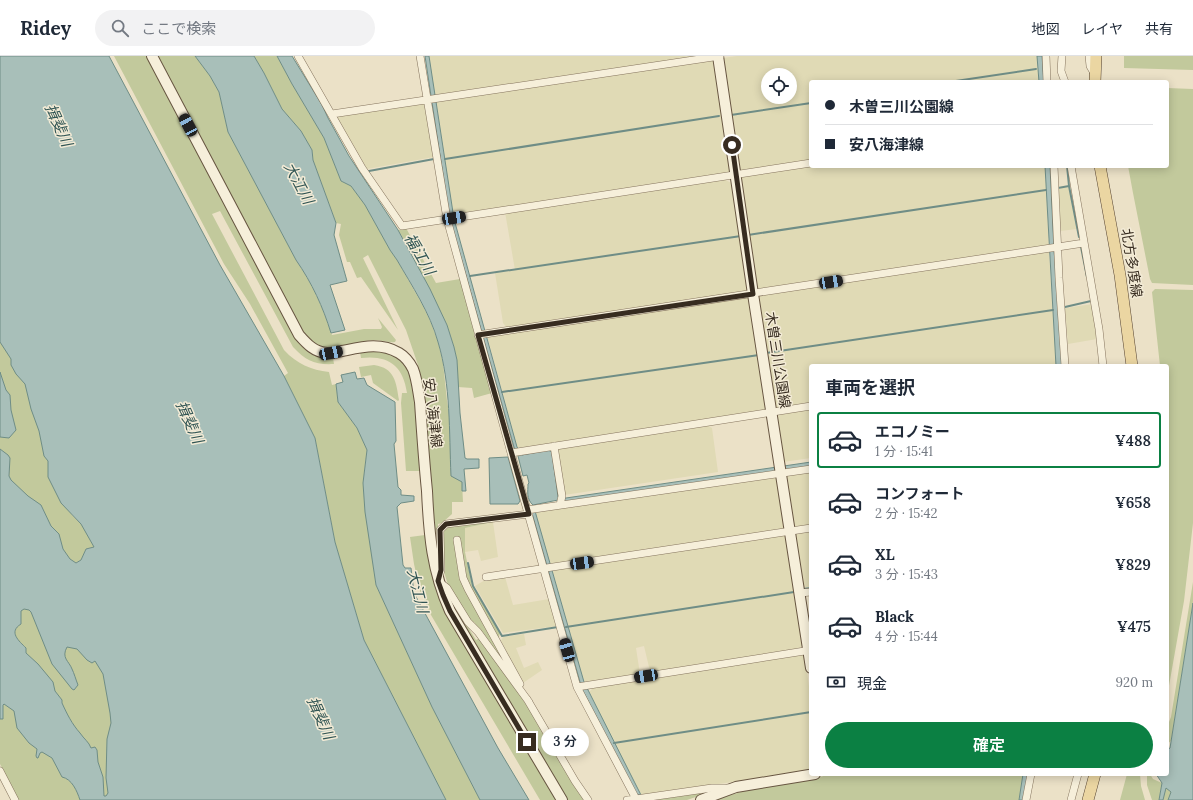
<!DOCTYPE html>
<html lang="ja">
<head>
<meta charset="utf-8">
<style>
	:root { --surface:#fff; --page:#f2f2f3; --text:#1f2937; --muted:#747a83; --line:#e0e1e3; --accent:#0b8043 }
	body { margin:0; font-family:Lora,"Noto Sans JP",serif; background:var(--page); color:var(--text); height:100vh; display:flex; flex-direction:column; font-size:15px; white-space:nowrap }
	* { box-sizing:border-box; margin:0 }
	p { font-size:13px; color:var(--muted) }
	.icon { flex:none; width:22px; height:22px; fill:none; stroke:currentColor; stroke-width:2; stroke-linecap:round; stroke-linejoin:round }
	.map { position:relative; flex:1; overflow:hidden }
	.side { position:absolute; left:809px; top:308px; width:360px; height:412px; display:flex; flex-direction:column; background:var(--surface); border-radius:4px; box-shadow:0 2px 10px #0003 }
	.side>* { flex:none }
	.hud { position:absolute; left:809px; top:24px; width:360px; height:88px; border-radius:4px; box-shadow:0 2px 10px #0003; display:grid; align-content:center; height:88px; padding:0 16px; background:var(--surface) }
	.controls { position:absolute; left:761px; top:12px; display:grid; gap:8px }
	.controls a { display:grid; place-items:center; width:36px; height:36px; border-radius:50%; background:var(--surface); box-shadow:0 2px 10px #0003; font-size:20px }
	.end { position:absolute; width:18px; height:18px; margin:-9px; border:5px solid #372c20; background:#fff; box-shadow:0 0 0 2px #fff }
	.from { border-radius:50% }
	.bubble { position:absolute; height:28px; border-radius:14px; background:var(--surface); box-shadow:0 2px 10px #0003; font-size:13px; font-weight:600; line-height:28px; text-align:center }
	.car { position:absolute; width:12px; height:24px; margin:-12px -6px; border-radius:5px; box-shadow:0 0 3px 1px #0007; background:linear-gradient(#222 24%,#8ab4d8 0 40%,#222 0 76%,#8ab4d8 0 86%,#222 0) }
	.hud b { display:flex; align-items:center; gap:14px; height:38px; font-size:15px }
	.hud b+b { border-top:1px solid var(--line) }
	.hud i { width:10px; height:10px; background:var(--text) }
	ul { padding:0; list-style:none }
	li { display:flex; align-items:center; gap:12px; height:56px; margin:0 8px 6px; padding:0 8px; border:2px solid transparent; border-radius:4px }
	li div { flex:1 }
	li b { display:block; font-size:15px }
	li em { font-style:normal; font-weight:600 }
	li.on { border-color:var(--accent) }
	li>.icon { width:36px; height:36px; stroke-width:1.5 }
	h2 { padding:0 16px; font-size:18px; line-height:48px }
	.pay { display:flex; align-items:center; gap:10px; height:44px; padding:0 16px; font-size:15px }
	.pay p { margin-inline-start:auto }
	.cta { display:flex; gap:8px; margin-top:auto; padding:8px 16px }
	.cta a { flex:1; height:46px; border-radius:24px; background:var(--accent); color:#fff; font-size:16px; font-weight:600; line-height:46px; text-align:center }
	header { display:flex; align-items:center; gap:24px; box-sizing:border-box; height:56px; padding:0 20px; background:var(--surface); border-bottom:1px solid var(--line) }
	header strong { font-size:19px }
	nav { display:flex; gap:22px; margin-inline-start:auto; font-size:14px }
	.search { width:280px; height:36px; background:var(--page); display:flex; align-items:center; gap:10px; box-sizing:border-box; padding:0 14px; border-radius:22px; color:var(--muted); font-size:15px }
	.map>svg:first-child { display:block }
	.farmland { fill:#e0dab5; fill-rule:evenodd }
	.green { fill:#c2c99c }
	.water { fill:#a8bfb9; stroke:#6f8d86; fill-rule:evenodd }
	.lines { fill:none; stroke-linecap:round; stroke-linejoin:round }
	.stream { stroke:#6f8d86; stroke-width:2 }
	.street-casing { stroke:#85745e; stroke-width:8 }
	.secondary-casing { stroke:#675541; stroke-width:12 }
	.primary-casing { stroke:#544231; stroke-width:12 }
	.street { stroke:#f6efda; stroke-width:7 }
	.secondary { stroke:#f6efda; stroke-width:10 }
	.primary { stroke:#ebd6a2; stroke-width:11 }
	.route { stroke:#372c20; stroke-width:5 }
	.labels { text-anchor:middle; dominant-baseline:central; stroke-width:3; stroke-linejoin:round; paint-order:stroke }
	.street-label { font-size:14px; fill:#372c20; stroke:#f3ebd6 }
	.water-label { font-size:15px; font-style:italic; fill:#315554; stroke:#f3ebd6 }
</style>
</head>
<body>
<header>
<strong>Ridey</strong>
<div class="search"><svg class="icon" aria-label="search" viewBox="0 0 24 24"><circle cx="10" cy="10" r="6"/><path d="M15 15l6 6"/></svg>ここで検索</div>
<nav><a>地図</a><a>レイヤ</a><a>共有</a></nav>
</header>
<div class="map">
<svg width="1193" height="744" viewBox="0 0 1193 744">
	<rect width="100%" height="100%" fill="#ebe1c7"/>
	<path class="farmland" d="M429,0H705L434,40Z
		M737,0H1037L1039,26H811V105L741,115L738,114L723,2ZM768,19H790V41H768Z
		M711,4L714,6L731,116L729,118L453,159L436,45Z
		M423,46L426,49L434,101L367,113L338,63V59Z
		M811,110H1045L1049,190L759,235L756,232L739,121Z
		M724,123L733,128L749,233L747,236L507,272L503,267L495,217L515,214L505,156Z
		M1069,131L1077,173L1060,175L1057,133Z
		M1049,194L1056,310H811V348L778,353L774,351L758,242L760,239Z
		M747,241L750,242L766,355L522,392L517,391L487,280Z
		M1093,248L1097,283L1068,288L1065,252Z
		M811,353V402L783,406L776,361L780,357Z
		M707,369L712,372L718,416L564,439L558,395L561,391Z
		M811,414V469L796,472L792,470L786,418Z
		M777,420L785,470L783,473L556,508H550L535,455Z
		M493,466L498,501L481,505L478,494L465,496V472Z
		M811,474V531L802,532L794,479L796,476Z
		M783,478L786,481L803,588L799,593L652,616L649,611L644,590L636,592L640,618L584,626L552,513Z
		M505,521L513,549L549,543L558,570L503,577L475,530L485,524Z
		M524,578L526,589L516,592L524,612L538,606L542,614L523,627L501,585L503,581Z
		M802,599L805,601L811,645V712L809,715L641,739L589,636L594,631Z"/>
	<path class="green" d="M114,0H148L299,286C309,299 316,302 333,302L334,308C315,309 306,305 293,291L220,155L212,158L284,294C297,308 311,314 329,316L332,329L336,328L338,346L357,372L367,394L363,427L376,529L432,651L480,744H446L364,584L335,486L315,382L284,320L288,317L250,248L224,208Z
		M156,0H195L210,20L219,36L228,76L296,204C312,227 323,252 332,279L364,273H381L382,271L378,262L396,284L395,286C388,287 381,284 374,284C358,285 331,297 316,290C311,286 305,280 300,276Z
		M254,0H277L292,28L324,82L341,125L351,130L365,149L390,194L397,204L423,250L431,267L438,286L443,307L447,345L462,426L463,446H452V458L442,467L438,468L439,511L436,503L425,346L419,312L406,274L368,199L363,202L398,274L361,221L357,222L350,206H347L339,179L341,168L336,167L313,104L312,94L301,75L282,53L264,17Z
		M1124,0H1193V14L1124,12Z
		M1167,32L1193,33V229L1152,227L1150,223L1133,137L1128,110H1167Z
		M406,172L436,227L460,223L492,337L474,342L472,332L458,331L457,304L454,291L447,269L413,200L398,174Z
		M1155,233L1193,234V467L1184,545L1167,641V310H1160L1152,236Z
		M0,256L26,323L72,459L84,471L94,491L86,493L81,504L72,509L0,420Z
		M371,294C385,296 397,298 406,310C420,329 419,390 421,415H406L401,347L402,337H407C403,309 388,299 361,302L360,296Z
		M374,309C395,312 396,326 399,344L398,345L373,327L371,319L361,321L359,311Z
		M493,464V466L465,472V496L472,530L500,577L498,584L461,521L513,621L474,566H470L448,529L444,516L442,478C445,473 448,471 453,469Z
		M425,479L431,511L556,744H540L431,559L420,535L414,508L410,481Z
		M1193,526V547L1171,685L1167,688V671L1171,661Z
		M446,536L476,584L480,582L510,623L586,744H566L457,561Z
		M16,545L104,595L113,665L112,744H101L0,581Z
		M0,640L8,642L86,744H18L0,708Z
		M830,718H1023L1019,744H716C731,738 747,734 763,731C786,727 808,725 830,718Z
		M1127,718H1140L1141,730L1145,744H1120Z
		M1147,718H1150L1153,723L1162,727L1159,744H1152L1147,729Z
		M1166,731L1171,736L1168,744H1163Z
		M713,735L687,744H646Z"/>
	<path class="water" d="M0,0H109L220,209L284,320L315,382L335,486L364,584L446,744H80C77,735 72,723 62,721L52,702L42,696L40,697L38,702H37L36,700L37,693L29,687L17,672L14,655L4,648L3,649V663H0V393L8,399L10,402L9,420L11,424L28,440L41,449L51,470L59,478L63,493L70,503L76,507L81,504L86,493L94,491L81,468L61,447L48,421V405L44,400L39,375L31,353L25,328L16,318L11,309V303L0,286ZM24,553L29,554L31,556L52,608L72,633L74,634L78,629C76,624 74,617 72,613C69,605 61,602 67,591L77,593L87,604L92,607L95,605L103,618L110,657L111,667L107,683L106,722L108,737L106,740H104L103,721L98,706L97,694L95,691L91,692C89,686 84,683 80,677C72,668 67,658 62,647V644L55,635L53,626L38,608L26,597V592C19,585 8,576 21,568V555Z
		M195,0H254L264,17L282,53L301,75L312,94L313,104L336,167L334,179L347,225L330,229L345,274L331,277C323,251 312,227 296,204L228,76L219,36L210,20Z
		M277,0H292L322,49L328,62L349,100L398,174L430,233L447,269L454,291L457,304L460,357L465,402L467,403H479V412L464,413L466,435H462V426L451,420C449,376 451,329 438,286C430,257 412,230 397,204L390,194L365,149L351,130L341,125L324,82L292,28Z
		M425,0H429L454,163L517,391L522,399L548,394L552,396L558,441L566,442L811,406V410L566,446L558,444L533,449C526,443 528,435 528,428L529,427L527,419L523,420L518,400L514,391L449,159Z
		M1037,0H1042L1044,26H1039Z
		M1045,110H1050L1054,195L1059,247L1062,310H1056Z
		M0,316L6,334L10,339L11,354L16,374L9,382L0,381Z
		M355,316L357,323L364,322L367,329L395,346L396,385L394,388L398,431L401,434V439L414,440V445L401,447L397,451L403,509L405,512H411L414,537L498,692L529,744H480L432,651L376,529L365,456L363,427L367,394L357,372L338,346L336,328L343,326L341,319Z
		M508,401L520,445L518,448H490L489,402Z
		M535,455L584,626L641,739H637L582,633L532,457Z
		M1193,547V744H1168L1171,736L1166,732L1163,744H1159L1162,727L1156,718H1167V694L1170,692Z
		M1023,718H1028L1024,744H1019Z"/>
	<g class="lines">
		<path class="stream" d="M949,26L1036,13
			M731,59L811,47
			M445,103L719,60
			M369,115L434,103
			M1069,130L1079,181
			M1058,132L1069,130L1067,110
			M748,179L1046,134
			M1081,191L1087,221
			M470,220L741,180
			M1065,251L1091,245
			M766,297L1053,254
			M502,336L759,299
			M468,507L473,530L502,580L558,571
			M803,533L811,532
			M566,571L794,536
			M614,687L811,656"/>
		<defs>
			<path id="street" d="M298,0L362,112L402,170L811,107
				M420,0L447,163L511,397L577,631L636,743L712,732H728
				M1046,0L1047,26
				M1062,0L1061,15L1065,26
				M1089,0L1090,10L1094,17
				M332,58L720,0
				M1054,110L1059,222L1065,310
				M1071,110L1099,273L1103,310
				M478,279L1084,187
				M554,390L562,440L560,449
				M511,397L811,350
				M527,454L811,413
				M529,458L446,468L440,474L441,514L438,525L447,532L468,566L478,576L529,646
				M457,484L463,522L468,533L520,628
				M486,521L811,472
				M799,537L811,536
				M577,631L811,594
				M527,643L575,725L588,744
				M0,715L15,744
				M627,744L636,743
				M1026,744L1031,718
				M1071,744L1078,718"/>
			<path id="secondary" d="M152,0L299,279C307,288 314,296 327,297C332,298 337,296 342,295C362,291 380,286 399,297C404,300 410,307 413,313C417,323 418,335 420,346C422,376 424,405 427,435C429,479 432,515 450,555L562,744
				M718,0L753,238L811,612
				M701,744L736,731L815,718"/>
			<path id="primary" d="M1095,26L1096,0
				M1100,110L1120,219L1132,310
				M1088,744L1095,718"/>
		</defs>
		<use href="#street" class="street-casing"/>
		<use href="#secondary" class="secondary-casing"/>
		<use href="#primary" class="primary-casing"/>
		<use href="#street" class="street"/>
		<use href="#secondary" class="secondary"/>
		<use href="#primary" class="primary"/>
	</g>
	<g class="lines">
		<path class="route" d="M527,686L450,555L443,539L438,525L441,514L440,474L446,468L529,458L478,279L753,238L732,89"/>
	</g>
	<g class="labels">
		<g class="street-label">
			<text transform="translate(1132 207) rotate(81)">北方多度線</text>
			<text transform="translate(778 304) rotate(81)">木曽三川公園線</text>
			<text transform="translate(433 357) rotate(83)">安八海津線</text>
		</g>
		<g class="water-label">
			<text transform="translate(59 69) rotate(66)">揖斐川</text>
			<text transform="translate(299 127) rotate(62)">大江川</text>
			<text transform="translate(420 198) rotate(60)">福江川</text>
			<text transform="translate(190 366) rotate(66)">揖斐川</text>
			<text transform="translate(418 535) rotate(76)">大江川</text>
			<text transform="translate(321 662) rotate(66)">揖斐川</text>
		</g>
	</g>
</svg>
<div class="controls">
<a><svg class="icon" aria-label="locate" viewBox="0 0 24 24"><circle cx="12" cy="12" r="6"/><path d="M12 2v4M12 18v4M2 12h4M18 12h4"/></svg></a>
</div>
<i class="end from" style="left:732px;top:89px"></i>
<i class="end" style="left:527px;top:686px"></i>
<div class="bubble" style="left:541px;top:672px;width:48px">3 分</div>
<i class="car" style="left:188px;top:69px;rotate:332deg"></i>
<i class="car" style="left:454px;top:162px;rotate:81deg"></i>
<i class="car" style="left:831px;top:226px;rotate:81deg"></i>
<i class="car" style="left:331px;top:297px;rotate:78deg"></i>
<i class="car" style="left:582px;top:507px;rotate:82deg"></i>
<i class="car" style="left:567px;top:594px;rotate:344deg"></i>
<i class="car" style="left:646px;top:620px;rotate:261deg"></i>
<div class="hud">
<b><i class="from"></i>木曽三川公園線</b>
<b><i></i>安八海津線</b>
</div>
<section class="side">
<h2>車両を選択</h2>
<ul>
<li class="on"><svg class="icon" aria-label="car" viewBox="0 0 24 24"><path d="M5 17H2v-5l4-1 3-4h7l3 4 3 1v5h-3M9 17h6M6 11h13"/><circle cx="7" cy="17" r="2"/><circle cx="17" cy="17" r="2"/></svg><div><b>エコノミー</b><p>1 分 · 15:41</p></div><em>¥488</em></li>
<li><svg class="icon" aria-label="car" viewBox="0 0 24 24"><path d="M5 17H2v-5l4-1 3-4h7l3 4 3 1v5h-3M9 17h6M6 11h13"/><circle cx="7" cy="17" r="2"/><circle cx="17" cy="17" r="2"/></svg><div><b>コンフォート</b><p>2 分 · 15:42</p></div><em>¥658</em></li>
<li><svg class="icon" aria-label="car" viewBox="0 0 24 24"><path d="M5 17H2v-5l4-1 3-4h7l3 4 3 1v5h-3M9 17h6M6 11h13"/><circle cx="7" cy="17" r="2"/><circle cx="17" cy="17" r="2"/></svg><div><b>XL</b><p>3 分 · 15:43</p></div><em>¥829</em></li>
<li><svg class="icon" aria-label="car" viewBox="0 0 24 24"><path d="M5 17H2v-5l4-1 3-4h7l3 4 3 1v5h-3M9 17h6M6 11h13"/><circle cx="7" cy="17" r="2"/><circle cx="17" cy="17" r="2"/></svg><div><b>Black</b><p>4 分 · 15:44</p></div><em>¥475</em></li>
</ul>
<div class="pay"><svg class="icon" aria-label="cash" viewBox="0 0 24 24"><path d="M3 7h18v10H3z"/><circle cx="12" cy="12" r="2"/></svg>現金<p>920 m</p></div>
<div class="cta"><a>確定</a></div>
</section>
</div>
</body>
</html>
